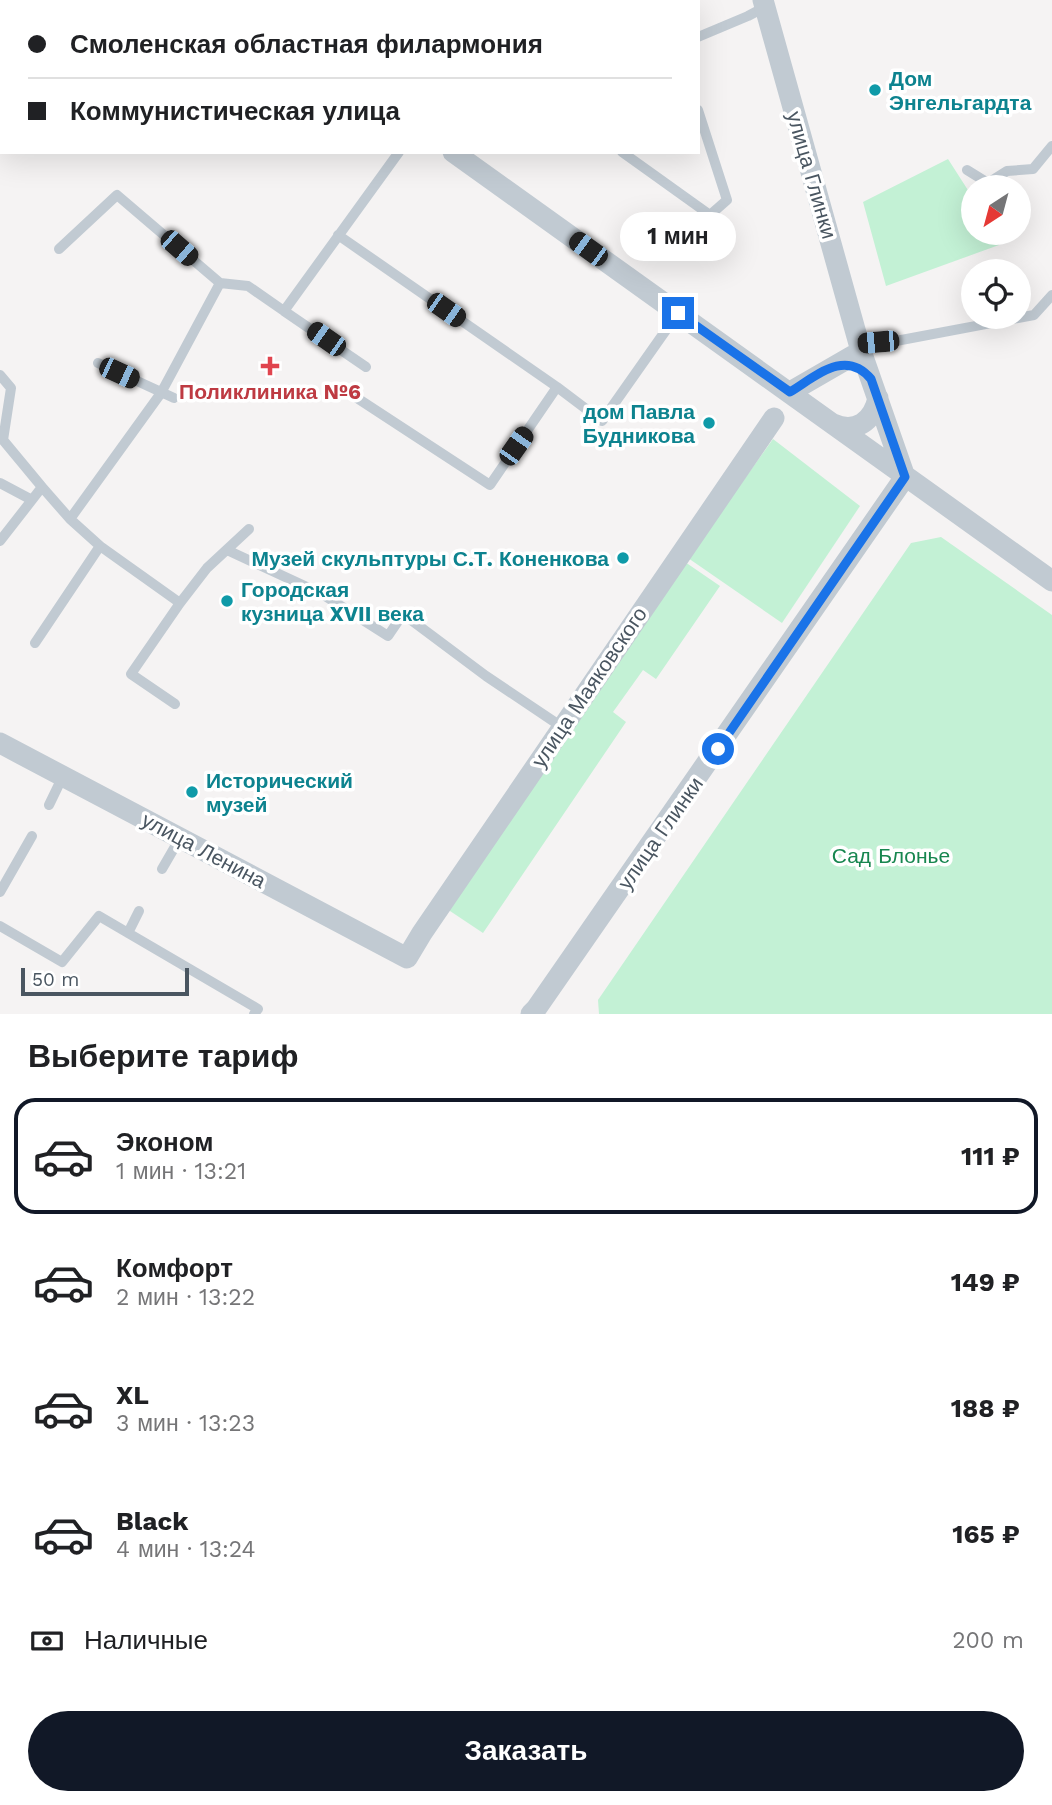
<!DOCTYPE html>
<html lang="ru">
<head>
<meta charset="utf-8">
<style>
	:root { --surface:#fff; --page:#f2f2f2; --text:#202124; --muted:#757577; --line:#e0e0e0; --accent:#111827 }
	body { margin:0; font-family:"Work Sans",sans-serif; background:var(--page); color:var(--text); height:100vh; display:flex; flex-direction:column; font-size:26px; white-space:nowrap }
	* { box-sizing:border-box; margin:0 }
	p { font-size:23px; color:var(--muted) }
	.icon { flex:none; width:38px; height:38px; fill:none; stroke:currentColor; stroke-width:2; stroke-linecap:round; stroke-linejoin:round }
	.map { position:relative; height:1014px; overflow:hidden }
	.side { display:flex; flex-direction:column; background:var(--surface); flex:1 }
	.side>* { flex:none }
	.top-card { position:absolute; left:0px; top:0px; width:700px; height:154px; box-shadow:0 7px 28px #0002; display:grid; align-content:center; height:154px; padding:0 28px; background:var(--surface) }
	.needle { width:46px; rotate:216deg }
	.controls { position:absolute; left:961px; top:175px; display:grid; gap:14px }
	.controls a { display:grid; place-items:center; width:70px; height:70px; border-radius:50%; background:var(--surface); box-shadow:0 7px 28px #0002; font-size:35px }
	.scale { position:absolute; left:21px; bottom:18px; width:168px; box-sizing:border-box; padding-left:7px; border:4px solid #4a5661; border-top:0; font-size:19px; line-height:24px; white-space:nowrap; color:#4a5661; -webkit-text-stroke:5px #fff; paint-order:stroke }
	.end { position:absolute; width:32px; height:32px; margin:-16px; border:9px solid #1a73e8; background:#fff; box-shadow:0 0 0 4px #fff }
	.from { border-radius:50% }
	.bubble { position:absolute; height:49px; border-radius:24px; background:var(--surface); box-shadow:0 7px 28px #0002; font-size:23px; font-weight:700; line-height:49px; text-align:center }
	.car { position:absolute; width:21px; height:42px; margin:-21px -10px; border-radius:9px; box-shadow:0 0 5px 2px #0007; background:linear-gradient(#222 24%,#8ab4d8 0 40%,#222 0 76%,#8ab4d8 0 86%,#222 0) }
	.top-card b { display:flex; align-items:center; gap:24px; height:66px; font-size:26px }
	.top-card b+b { border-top:2px solid var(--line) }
	.top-card i { width:18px; height:18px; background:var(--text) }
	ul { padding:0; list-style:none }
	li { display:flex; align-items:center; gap:21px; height:116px; margin:0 14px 10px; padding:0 14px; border:4px solid transparent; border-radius:21px }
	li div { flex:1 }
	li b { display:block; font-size:26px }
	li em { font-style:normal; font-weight:700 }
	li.selected { border-color:var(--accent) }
	li>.icon { width:63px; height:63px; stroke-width:1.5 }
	h2 { padding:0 28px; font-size:32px; line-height:84px }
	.pay { display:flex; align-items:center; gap:18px; height:77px; padding:0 28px; font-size:26px }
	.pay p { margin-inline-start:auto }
	.primary-button { display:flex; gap:14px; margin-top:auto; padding:14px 28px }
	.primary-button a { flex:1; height:80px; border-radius:42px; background:var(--accent); color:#fff; font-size:28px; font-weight:700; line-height:80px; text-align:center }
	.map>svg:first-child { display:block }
	.green { fill:#c3f1d5 }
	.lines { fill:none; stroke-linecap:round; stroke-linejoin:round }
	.lane { stroke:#c1cad2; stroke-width:10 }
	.street { stroke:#c1cad2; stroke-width:21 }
	.primary { stroke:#b3c2d1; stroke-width:35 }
	.route { stroke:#1a73e8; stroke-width:9 }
	.culture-dot { fill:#0f9aa8; stroke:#fff; stroke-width:2.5 }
	.health-dot { fill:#e0444e; stroke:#fff; stroke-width:2.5 }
	.labels { text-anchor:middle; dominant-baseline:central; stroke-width:7; stroke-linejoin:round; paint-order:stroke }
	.culture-label { font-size:21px; font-weight:bold; fill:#0d838f; stroke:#fff; text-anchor:start }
	.street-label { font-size:21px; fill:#4a5661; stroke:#fff }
	.health-label { font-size:21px; font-weight:bold; fill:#be3a42; stroke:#fff }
	.park-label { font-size:21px; fill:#17864f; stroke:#fff }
</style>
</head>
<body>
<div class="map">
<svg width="1052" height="1014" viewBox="0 0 1052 1014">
	<rect width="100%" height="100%" fill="#f5f3f3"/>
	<path class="green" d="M948,159L973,198V233H992L999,245L886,286L863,202Z
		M773,439L860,506L782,623L688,558Z
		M941,537L1052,615V1014H599L598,1000L911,543Z
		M685,562L720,586L656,679L643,670L613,712L626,722L483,933L447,909Z"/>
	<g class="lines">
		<path class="lane" d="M422,0L424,2
			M698,37L748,16L765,7
			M622,152L710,215L727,200L698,110
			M967,170L988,183L1007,171L1033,169L1052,146
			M338,235L557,387L490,485L357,398
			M59,249L117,195L220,283
			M284,311L366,367
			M859,344L896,341L1034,315L1052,295
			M98,363L174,398
			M0,375L11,388L3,440L42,487
			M557,387L602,421L678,313
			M0,483L32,500
			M70,519L161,393L220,283L248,286L284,311L399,152
			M0,541L42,487L70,519L100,546L35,643
			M100,546L180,603
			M227,550L322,594L388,636L403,614L486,676L562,727
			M175,704L131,674L180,603L207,568L249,529
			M49,805L63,776
			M162,869L180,838
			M0,892L32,836
			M0,926L62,962L99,916L258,1009L254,1014
			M128,933L139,911"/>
		<path class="street" d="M240,0L243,2
			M763,0L861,351L905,477
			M453,152L1052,581
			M790,392L861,351
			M833,424C856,434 873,421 878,398
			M0,743L407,958L422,933L774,418
			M531,1014L536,1009L905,477"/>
		<path class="primary" d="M151,2L154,0
			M0,122L2,121"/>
	</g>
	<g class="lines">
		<path class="route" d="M678,313L790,392C815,377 845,348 871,379L905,477L718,749"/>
	</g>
	<g class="culture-dot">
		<circle cx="875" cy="90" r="7"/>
		<circle cx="709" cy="423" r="7"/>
		<circle cx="623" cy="558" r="7"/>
		<circle cx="227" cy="601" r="7"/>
		<circle cx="192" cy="792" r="7"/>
	</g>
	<path class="health-dot" d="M266.5 355.5h7v7h7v7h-7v7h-7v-7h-7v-7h7z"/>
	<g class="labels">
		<g class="culture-label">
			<text x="889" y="78">Дом<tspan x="889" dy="24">Энгельгардта</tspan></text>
			<text x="695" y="411" text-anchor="end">дом Павла<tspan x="695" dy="24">Будникова</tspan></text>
			<text x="609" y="558" text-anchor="end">Музей скульптуры С.Т. Коненкова</text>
			<text x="241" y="589">Городская<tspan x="241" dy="24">кузница XVII века</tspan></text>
			<text x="206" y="780">Исторический<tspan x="206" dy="24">музей</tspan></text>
		</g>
		<g class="street-label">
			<text transform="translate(812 175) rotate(74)">улица Глинки</text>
			<text transform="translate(589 687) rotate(-56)">улица Маяковского</text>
			<text transform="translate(660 833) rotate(-55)">улица Глинки</text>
			<text transform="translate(204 850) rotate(28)">улица Ленина</text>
		</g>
		<g class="health-label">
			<text x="270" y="391">Поликлиника №6</text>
		</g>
		<g class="park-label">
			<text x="891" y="855">Сад Блонье</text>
		</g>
	</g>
</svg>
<div class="controls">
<a><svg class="needle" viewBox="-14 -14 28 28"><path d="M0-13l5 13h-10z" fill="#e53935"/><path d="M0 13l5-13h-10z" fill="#757577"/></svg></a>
<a><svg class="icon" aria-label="locate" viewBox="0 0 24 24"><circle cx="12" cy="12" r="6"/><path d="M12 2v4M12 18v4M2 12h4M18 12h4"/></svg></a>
</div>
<div class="scale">50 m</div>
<i class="end from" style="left:718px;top:749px"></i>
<i class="end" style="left:678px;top:313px"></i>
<div class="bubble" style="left:620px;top:212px;width:116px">1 мин</div>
<i class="car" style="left:179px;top:248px;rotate:131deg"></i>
<i class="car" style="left:588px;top:249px;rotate:306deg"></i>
<i class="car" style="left:446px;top:310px;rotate:125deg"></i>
<i class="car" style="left:326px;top:339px;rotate:305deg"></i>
<i class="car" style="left:878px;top:342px;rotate:265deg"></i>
<i class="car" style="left:119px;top:373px;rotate:115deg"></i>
<i class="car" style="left:516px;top:446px;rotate:35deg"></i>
<div class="top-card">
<b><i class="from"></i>Смоленская областная филармония</b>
<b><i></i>Коммунистическая улица</b>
</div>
</div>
<section class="side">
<h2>Выберите тариф</h2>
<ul>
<li class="selected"><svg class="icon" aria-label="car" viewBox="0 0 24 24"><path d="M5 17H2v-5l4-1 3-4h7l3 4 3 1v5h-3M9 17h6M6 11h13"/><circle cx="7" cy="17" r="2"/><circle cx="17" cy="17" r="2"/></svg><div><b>Эконом</b><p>1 мин · 13:21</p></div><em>111 ₽</em></li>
<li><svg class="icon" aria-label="car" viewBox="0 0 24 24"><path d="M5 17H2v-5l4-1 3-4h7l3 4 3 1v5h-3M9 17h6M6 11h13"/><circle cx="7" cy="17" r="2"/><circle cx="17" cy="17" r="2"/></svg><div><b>Комфорт</b><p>2 мин · 13:22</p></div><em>149 ₽</em></li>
<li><svg class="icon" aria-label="car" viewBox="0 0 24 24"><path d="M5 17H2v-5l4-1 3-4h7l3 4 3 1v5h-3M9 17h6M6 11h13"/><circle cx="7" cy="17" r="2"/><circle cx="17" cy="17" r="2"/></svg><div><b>XL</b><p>3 мин · 13:23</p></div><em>188 ₽</em></li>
<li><svg class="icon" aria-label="car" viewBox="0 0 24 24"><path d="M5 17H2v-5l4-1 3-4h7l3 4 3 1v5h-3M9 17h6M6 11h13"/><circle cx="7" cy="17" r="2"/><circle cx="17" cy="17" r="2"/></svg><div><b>Black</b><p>4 мин · 13:24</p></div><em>165 ₽</em></li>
</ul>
<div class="pay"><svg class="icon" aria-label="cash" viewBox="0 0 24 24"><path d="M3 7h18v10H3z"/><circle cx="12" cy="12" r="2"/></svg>Наличные<p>200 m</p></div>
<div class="primary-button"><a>Заказать</a></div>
</section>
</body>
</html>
